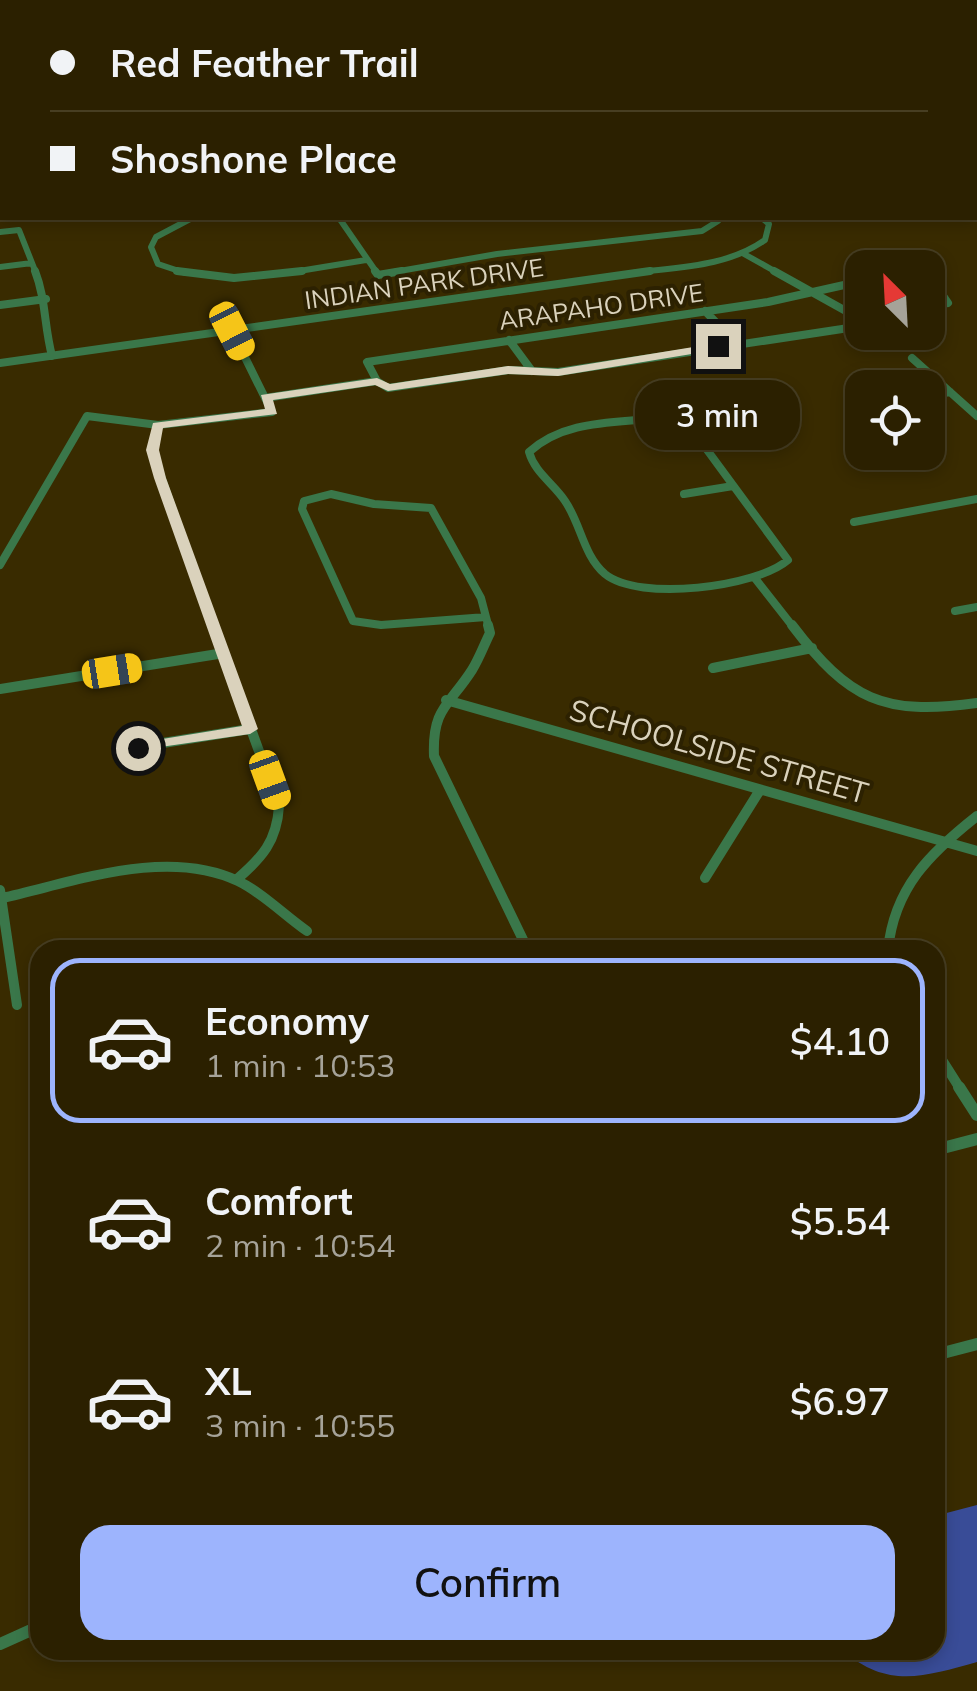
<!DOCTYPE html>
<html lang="en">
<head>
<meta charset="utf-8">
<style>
	:root { --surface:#2b2000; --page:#33280a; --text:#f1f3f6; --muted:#a6a399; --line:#473e22; --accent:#9db4fd }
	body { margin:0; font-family:Mulish,sans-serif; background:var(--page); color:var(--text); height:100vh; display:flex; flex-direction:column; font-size:38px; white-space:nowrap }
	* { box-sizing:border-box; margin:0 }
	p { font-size:32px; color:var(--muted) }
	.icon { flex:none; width:55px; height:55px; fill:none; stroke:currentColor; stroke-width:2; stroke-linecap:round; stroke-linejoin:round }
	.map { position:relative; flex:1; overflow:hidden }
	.details { position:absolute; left:30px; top:940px; width:915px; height:720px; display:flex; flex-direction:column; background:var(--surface); border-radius:30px; box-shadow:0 5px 15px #0003,0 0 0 2px var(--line) }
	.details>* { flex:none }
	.banner { position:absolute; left:0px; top:0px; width:978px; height:220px; box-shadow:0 5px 15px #0003,0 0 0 2px var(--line); display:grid; align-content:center; height:220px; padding:0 50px; background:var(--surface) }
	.needle { width:65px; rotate:336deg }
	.buttons { position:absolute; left:845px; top:250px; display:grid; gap:20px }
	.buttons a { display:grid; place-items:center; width:100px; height:100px; border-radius:20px; background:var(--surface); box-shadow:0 5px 15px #0003,0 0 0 2px var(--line); font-size:50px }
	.end { position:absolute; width:45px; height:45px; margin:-22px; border:12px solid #dad2bc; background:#111; box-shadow:0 0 0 5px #111 }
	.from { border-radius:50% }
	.bubble { position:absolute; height:70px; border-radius:30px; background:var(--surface); box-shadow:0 5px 15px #0003,0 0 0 2px var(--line); font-size:32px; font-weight:600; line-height:70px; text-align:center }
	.car { position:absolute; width:30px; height:60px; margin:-30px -15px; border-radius:12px; box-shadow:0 0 8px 2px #0007; background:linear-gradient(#f5c518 24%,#345 0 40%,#f5c518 0 76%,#345 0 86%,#f5c518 0) }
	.banner b { display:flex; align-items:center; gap:35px; height:95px; font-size:38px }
	.banner b+b { border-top:2px solid var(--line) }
	.banner i { width:25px; height:25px; background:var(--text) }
	ul { padding:18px 0 0; list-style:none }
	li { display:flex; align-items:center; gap:30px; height:165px; margin:0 20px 15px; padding:0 30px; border:5px solid transparent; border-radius:30px }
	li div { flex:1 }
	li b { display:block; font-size:38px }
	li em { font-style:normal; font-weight:600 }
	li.on { border-color:var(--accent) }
	li>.icon { width:90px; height:90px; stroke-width:1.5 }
	.button { display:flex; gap:20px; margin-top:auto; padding:20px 50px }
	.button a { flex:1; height:115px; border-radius:30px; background:var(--accent); color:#111; font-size:40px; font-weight:600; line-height:115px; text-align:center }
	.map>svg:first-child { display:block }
	.green { fill:#394c97 }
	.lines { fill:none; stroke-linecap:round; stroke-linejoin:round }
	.street-far3 { stroke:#3a774a; stroke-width:6 }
	.street-far2 { stroke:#3a774a; stroke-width:8 }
	.street-far1 { stroke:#3a774a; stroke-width:10 }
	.street { stroke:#3a774a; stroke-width:12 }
	.highway { fill:#14dd6b; fill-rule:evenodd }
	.route { fill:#dad2bc }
	.labels { text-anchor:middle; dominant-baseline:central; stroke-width:8; stroke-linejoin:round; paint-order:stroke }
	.far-street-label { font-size:25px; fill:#dad2bc; stroke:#2c2101 }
	.street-label { font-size:30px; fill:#dad2bc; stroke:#2c2101 }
</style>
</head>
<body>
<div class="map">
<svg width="977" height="1691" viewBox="0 0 977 1691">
	<rect width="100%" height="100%" fill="#392b00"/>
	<path class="green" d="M977,1505V1662C926,1676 887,1690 843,1650H935V1516Z"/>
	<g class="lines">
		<path class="street-far3" d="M0,0L8,2
			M339,218L377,273
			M0,232L19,230L36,273
			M744,254L778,273
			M0,267L32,263
			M185,273L158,264L151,247L156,237L192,218
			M287,273L366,260
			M388,273L497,254L702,231L718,221L715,218
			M633,273C678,267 727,267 765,240L769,224L762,218"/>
		<path class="street-far2" d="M35,271C46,299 44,326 52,356
			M177,271L234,278L302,271
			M375,271L378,275L402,271
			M774,271L862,320
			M928,274L948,303
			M0,305L46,299
			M705,311L736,343
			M928,316L943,313
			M509,340L532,371
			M912,358L977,416
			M0,363L650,271
			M377,381L367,362L768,302L862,281
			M377,381L388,388L509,370L558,372L862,326
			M928,396L950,392
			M265,398L377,381
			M649,419L683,428L702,443L788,560C757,587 639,602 605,574C583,555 581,524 565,501C553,483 535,473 529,452C562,422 606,423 649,419Z
			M158,425L152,450L214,628
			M331,494L374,504L431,508L481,598L486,617L381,625L353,621L302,509L304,501Z
			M684,494L733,486
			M854,522L977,499
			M0,565L87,416L158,425L272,412L232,331
			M754,577L794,628
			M955,611L977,607
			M486,617L489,628"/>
		<path class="street-far1" d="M213,625L279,806C277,841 262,858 236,880
			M488,625L490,633C484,645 479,659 472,670C449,706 432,708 434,756L528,950
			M792,625C849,700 883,716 977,703
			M713,668L812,648
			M0,689L224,653
			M446,700L977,851
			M138,747L250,729
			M705,878L760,790
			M0,890L17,1005
			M2,898C75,882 166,847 238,881C263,893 284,915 307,931
			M888,950C894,888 930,853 977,816
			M935,1049L961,1090"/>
		<path class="street" d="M959,1087L977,1115
			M935,1150L977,1139
			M935,1355L977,1344
			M0,1644L40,1626"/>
		<path class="highway" d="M921,0H933L935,2H924Z
			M975,32L977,33V39L975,38Z"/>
	</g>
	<path class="route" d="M718,343L722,349L558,376L508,374L388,391L375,385L273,400L277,414L163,428L159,450L166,478L258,729L250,734L133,751L131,748L138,743L242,726L154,478L146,450L153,423L265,409L261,395L377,378L390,384L508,366L558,369Z"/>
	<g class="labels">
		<g class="far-street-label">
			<text transform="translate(424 283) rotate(-8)">INDIAN PARK DRIVE</text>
			<text transform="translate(601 306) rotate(-8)">ARAPAHO DRIVE</text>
		</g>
		<g class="street-label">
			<text transform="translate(719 751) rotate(16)">SCHOOLSIDE STREET</text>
		</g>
	</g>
</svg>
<div class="buttons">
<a><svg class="needle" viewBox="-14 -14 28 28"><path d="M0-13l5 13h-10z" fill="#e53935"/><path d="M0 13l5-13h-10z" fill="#a6a399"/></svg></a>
<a><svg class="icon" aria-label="locate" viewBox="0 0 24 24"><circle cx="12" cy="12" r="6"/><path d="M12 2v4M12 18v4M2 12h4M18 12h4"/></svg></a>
</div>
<i class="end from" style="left:138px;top:748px"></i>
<i class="end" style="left:718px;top:346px"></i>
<div class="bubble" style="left:635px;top:380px;width:165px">3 min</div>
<i class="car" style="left:232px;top:331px;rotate:153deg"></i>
<i class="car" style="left:112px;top:671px;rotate:81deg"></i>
<i class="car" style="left:270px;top:780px;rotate:160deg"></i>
<div class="banner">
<b><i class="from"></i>Red Feather Trail</b>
<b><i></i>Shoshone Place</b>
</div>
<section class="details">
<ul>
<li class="on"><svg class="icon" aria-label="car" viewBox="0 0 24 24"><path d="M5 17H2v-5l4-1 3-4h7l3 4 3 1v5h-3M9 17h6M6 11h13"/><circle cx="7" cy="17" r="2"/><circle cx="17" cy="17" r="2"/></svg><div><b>Economy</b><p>1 min · 10:53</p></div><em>$4.10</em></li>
<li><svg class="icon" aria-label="car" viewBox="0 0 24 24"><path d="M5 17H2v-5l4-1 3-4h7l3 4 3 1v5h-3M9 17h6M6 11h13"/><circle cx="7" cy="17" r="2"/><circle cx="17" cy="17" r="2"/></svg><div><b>Comfort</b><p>2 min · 10:54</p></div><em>$5.54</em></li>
<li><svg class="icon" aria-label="car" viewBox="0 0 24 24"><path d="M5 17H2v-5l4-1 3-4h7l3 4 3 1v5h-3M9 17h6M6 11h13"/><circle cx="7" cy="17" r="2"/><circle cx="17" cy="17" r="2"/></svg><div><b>XL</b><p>3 min · 10:55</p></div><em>$6.97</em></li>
</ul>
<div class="button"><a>Confirm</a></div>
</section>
</div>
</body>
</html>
